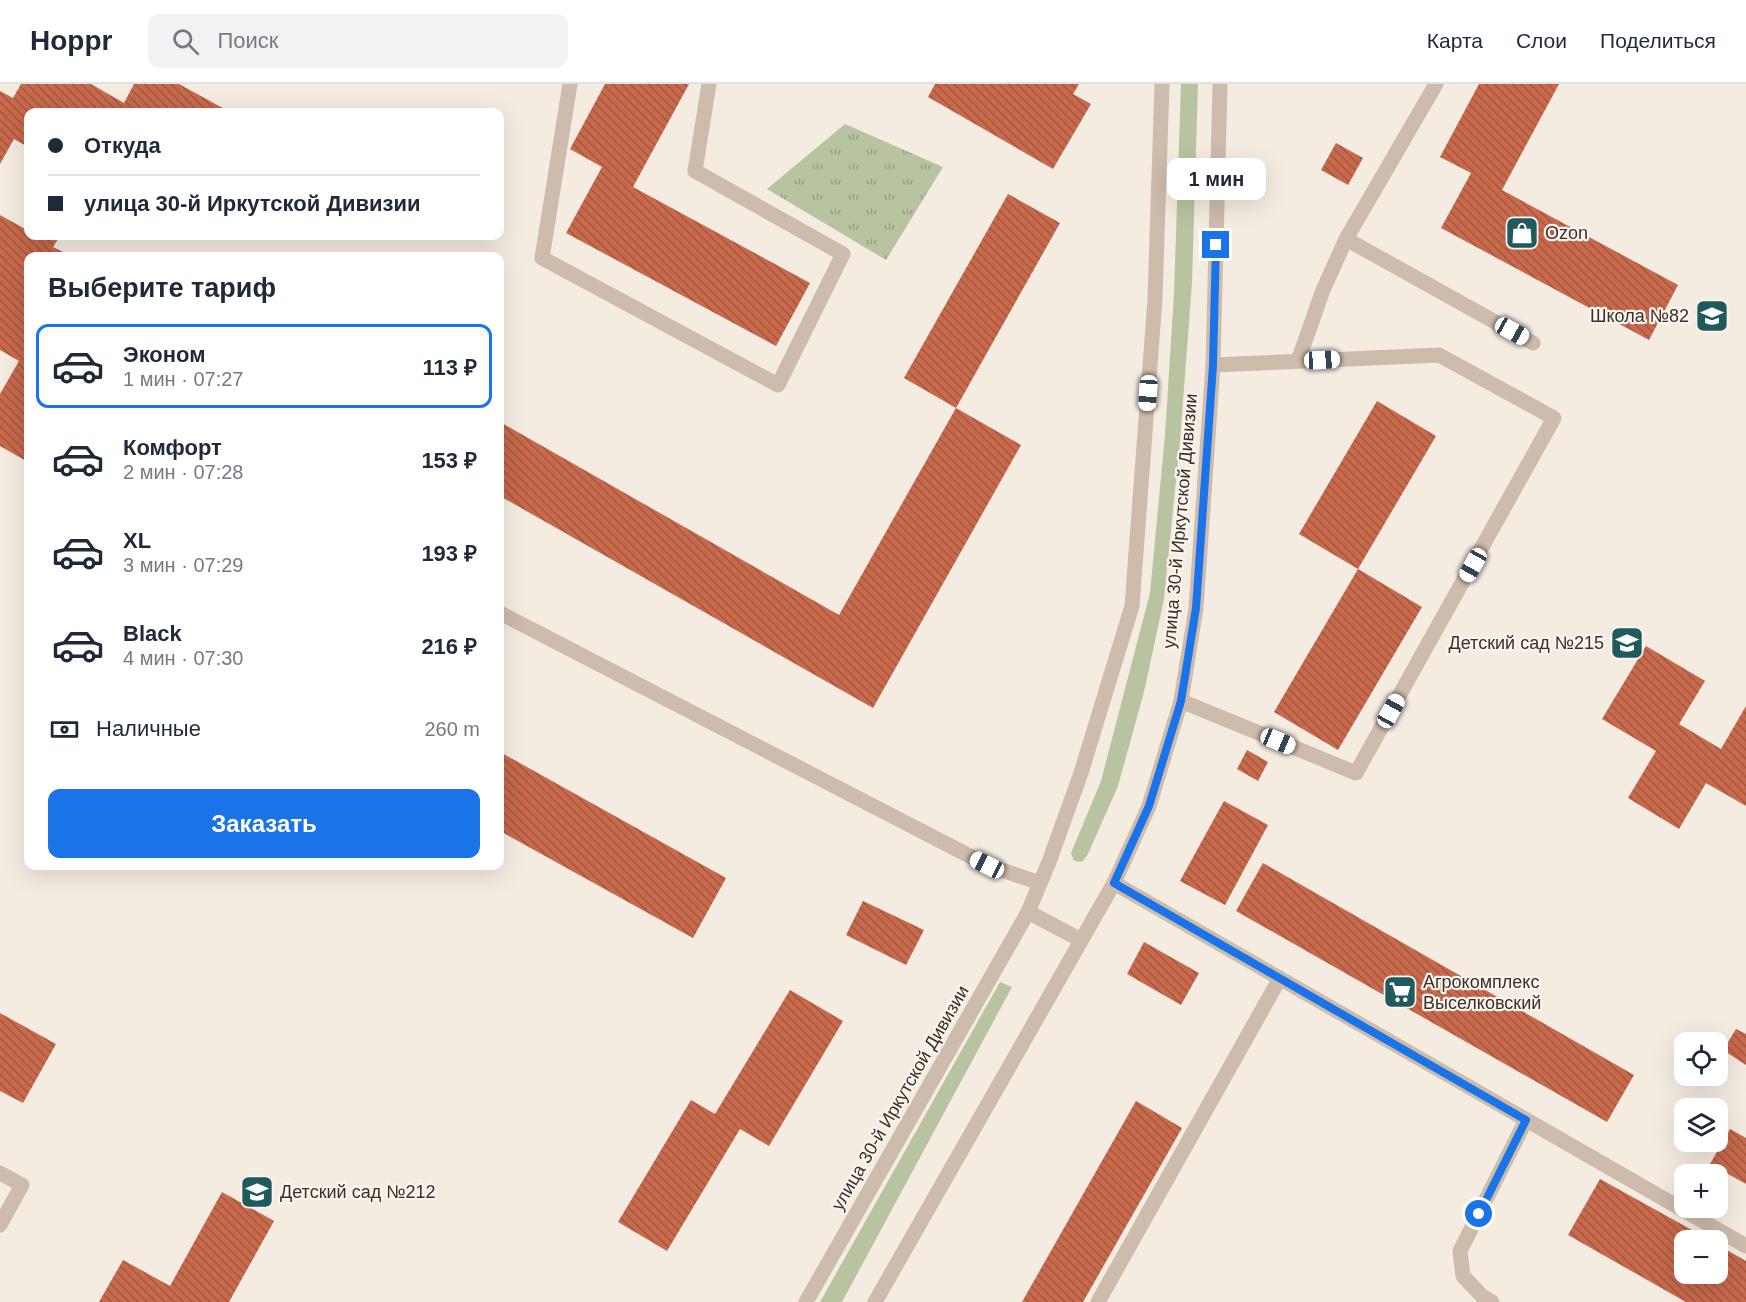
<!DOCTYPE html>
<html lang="ru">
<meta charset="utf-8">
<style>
body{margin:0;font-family:Helvetica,sans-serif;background:#f2f2f3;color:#1f2937;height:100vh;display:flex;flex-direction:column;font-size:22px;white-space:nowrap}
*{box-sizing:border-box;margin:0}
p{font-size:20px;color:#747a83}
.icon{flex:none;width:33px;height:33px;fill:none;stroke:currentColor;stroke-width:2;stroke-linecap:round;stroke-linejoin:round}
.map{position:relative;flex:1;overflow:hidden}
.sheet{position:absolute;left:24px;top:168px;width:480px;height:618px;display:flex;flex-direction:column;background:#fff;border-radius:12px;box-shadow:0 6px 24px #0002}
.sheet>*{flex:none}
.hud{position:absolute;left:24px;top:24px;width:480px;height:132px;border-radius:12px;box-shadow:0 6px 24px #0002;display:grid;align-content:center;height:132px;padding:0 24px;background:#fff}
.fabs{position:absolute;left:1674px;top:948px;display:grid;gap:12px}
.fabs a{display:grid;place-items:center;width:54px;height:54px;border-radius:12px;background:#fff;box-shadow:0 6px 24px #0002;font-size:30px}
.end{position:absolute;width:27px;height:27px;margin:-14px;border:8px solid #1a73e8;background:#fff;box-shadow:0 0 0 3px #fff}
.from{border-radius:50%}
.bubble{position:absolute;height:42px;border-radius:12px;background:#fff;box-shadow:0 6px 24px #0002;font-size:20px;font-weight:700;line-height:42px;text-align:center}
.car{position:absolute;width:18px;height:36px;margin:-18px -9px;border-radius:8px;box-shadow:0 0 4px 2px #0007;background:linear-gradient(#fff 24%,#345 0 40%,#fff 0 76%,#345 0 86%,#fff 0)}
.hud b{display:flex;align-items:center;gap:21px;height:57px;font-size:22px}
.hud b+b{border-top:2px solid #e0e1e3}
.hud i{width:15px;height:15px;background:#1f2937}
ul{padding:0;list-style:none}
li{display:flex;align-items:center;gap:18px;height:84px;margin:0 12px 9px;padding:0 12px;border:3px solid transparent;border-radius:12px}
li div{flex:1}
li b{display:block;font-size:22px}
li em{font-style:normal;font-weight:700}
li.selected{border-color:#1a73e8}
li>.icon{width:54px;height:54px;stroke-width:1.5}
h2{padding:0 24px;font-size:27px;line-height:72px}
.pay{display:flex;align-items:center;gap:15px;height:66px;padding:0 24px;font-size:22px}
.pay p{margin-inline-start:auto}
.button{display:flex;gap:12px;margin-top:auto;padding:12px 24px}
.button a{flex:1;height:69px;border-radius:12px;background:#1a73e8;color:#fff;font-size:24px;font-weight:700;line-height:69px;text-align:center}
header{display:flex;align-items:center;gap:36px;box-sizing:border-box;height:84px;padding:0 30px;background:#fff;border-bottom:2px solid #e0e1e3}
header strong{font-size:28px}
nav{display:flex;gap:33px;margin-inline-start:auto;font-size:21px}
.search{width:420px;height:54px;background:#f2f2f3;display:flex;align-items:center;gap:15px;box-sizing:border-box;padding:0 21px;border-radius:12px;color:#747a83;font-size:22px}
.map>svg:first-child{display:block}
.green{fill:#b8c4a0}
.park{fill:url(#park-tufts)}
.building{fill:url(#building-back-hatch)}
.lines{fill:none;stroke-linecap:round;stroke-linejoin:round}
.minor{stroke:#cdbbac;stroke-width:15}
.route{stroke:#1a73e8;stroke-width:8}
.labels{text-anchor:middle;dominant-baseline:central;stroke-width:4.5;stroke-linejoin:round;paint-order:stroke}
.poi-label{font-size:18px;fill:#3b302b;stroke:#fbf5ee;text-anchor:start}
.street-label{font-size:18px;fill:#3b302b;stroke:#fbf5ee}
</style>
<header>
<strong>Hoppr</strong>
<div class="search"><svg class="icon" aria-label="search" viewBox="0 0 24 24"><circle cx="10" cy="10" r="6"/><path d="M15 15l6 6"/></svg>Поиск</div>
<nav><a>Карта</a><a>Слои</a><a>Поделиться</a></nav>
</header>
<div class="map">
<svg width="1746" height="1218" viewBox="0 0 1746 1218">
<defs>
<pattern id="park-tufts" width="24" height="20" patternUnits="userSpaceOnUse" patternTransform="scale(1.5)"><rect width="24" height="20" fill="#b8c4a0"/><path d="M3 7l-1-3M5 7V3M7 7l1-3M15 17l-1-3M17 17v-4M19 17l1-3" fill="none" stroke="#97a083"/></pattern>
<pattern id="building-back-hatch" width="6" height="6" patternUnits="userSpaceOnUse" patternTransform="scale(1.5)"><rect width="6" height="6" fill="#c8694b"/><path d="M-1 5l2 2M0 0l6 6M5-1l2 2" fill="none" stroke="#a4573f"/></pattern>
</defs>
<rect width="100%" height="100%" fill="#f4ebe1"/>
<!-- green -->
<path class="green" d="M1181 0H1198L1192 199 1180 357 1164 515 1144 608 1118 702 1088 770 1082 778 1074 777 1071 769 1101 697 1150 509 1165 351 1174 210Z
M1000 898 1012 903 842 1218H820Z"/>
<!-- park -->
<path class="park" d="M845 40 943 83 886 176 767 105Z"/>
<!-- building -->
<path class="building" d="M21 0H91L124 19 134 0H179L230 28H28V63L14 55 0 80V7L13 14Z
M605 0H689L633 103 810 199 776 262 566 149 602 83 570 65Z
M935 0H1079L1073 10 1091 20 1053 85 928 13Z
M1479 0H1559L1502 106 1678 201 1649 256 1441 144 1471 89 1440 73Z
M1336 59 1363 74 1348 101 1321 86Z
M1008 110 1060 139 956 324 904 294Z
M0 131 27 146 28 143V152H60L53 163 71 172H28V378L0 362V310L19 277 0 266Z
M1377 317 1436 352 1358 485 1299 450Z
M956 324 1021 361 873 624 500 412V338L839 531Z
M1358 485 1422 523 1338 666 1274 628Z
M1646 562 1705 597 1679 640 1721 665 1746 622V722L1706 699 1679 745 1628 714 1656 667 1602 635Z
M1247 666 1268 678 1258 697 1237 685Z
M500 668 726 794 693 854 500 747Z
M1224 717 1268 741 1225 821 1180 797Z
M1263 779 1634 991 1607 1038 1236 827Z
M863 817 924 846 906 881 846 851Z
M1144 858 1199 889 1181 921 1127 890Z
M790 906 843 937 769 1062 740 1045 667 1167 618 1138 691 1016 715 1030Z
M0 929 56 960 23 1019 0 1007Z
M1736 945 1746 950V981L1723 966Z
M1136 1017 1182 1044 1083 1218H1022Z
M1730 1045 1746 1054V1100L1710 1080Z
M1600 1095 1710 1156H1684V1190H1718V1161L1746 1177V1218H1686L1568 1151Z
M222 1108 274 1137 229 1218H99L123 1176 170 1202Z"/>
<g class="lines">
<!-- minor -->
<path class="minor" d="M570 0 542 174 778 301 843 170 695 87 709 0
M1346 155 1533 259
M1298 277 1323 206 1346 155 1436 0
M500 529 987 781 1040 799
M1181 617 1356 689 1554 334 1439 271 1213 281
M1114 799 1746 1162
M1028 828 1081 856
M0 1089 22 1101 0 1141
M806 1218 1028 828 1049 778 1081 689 1132 522 1155 215 1162 0
M875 1218 1114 799 1149 722 1181 617 1196 524 1213 281 1220 0
M1098 1218 1280 894
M1492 1218 1482 1212 1463 1192 1460 1167 1526 1036"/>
</g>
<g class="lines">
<!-- route -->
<path class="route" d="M1216 161 1213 281 1196 524 1181 617 1149 722 1114 799 1526 1036 1479 1130"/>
</g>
<!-- icons -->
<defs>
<symbol id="shop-square" viewBox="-11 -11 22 22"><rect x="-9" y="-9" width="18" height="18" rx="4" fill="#1f5a5e" stroke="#fbf5ee"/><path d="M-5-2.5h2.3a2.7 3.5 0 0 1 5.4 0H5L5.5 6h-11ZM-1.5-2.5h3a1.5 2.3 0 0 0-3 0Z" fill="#fff"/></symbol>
<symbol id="school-square" viewBox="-11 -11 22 22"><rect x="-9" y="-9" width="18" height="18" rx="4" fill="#1f5a5e" stroke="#fbf5ee"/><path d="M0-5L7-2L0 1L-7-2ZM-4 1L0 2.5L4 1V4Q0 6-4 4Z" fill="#fff"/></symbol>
<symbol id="supermarket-square" viewBox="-11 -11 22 22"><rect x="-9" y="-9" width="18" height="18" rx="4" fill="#1f5a5e" stroke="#fbf5ee"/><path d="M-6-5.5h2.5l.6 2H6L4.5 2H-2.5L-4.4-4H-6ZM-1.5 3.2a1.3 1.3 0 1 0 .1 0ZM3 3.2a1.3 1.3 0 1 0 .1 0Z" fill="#fff"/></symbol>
</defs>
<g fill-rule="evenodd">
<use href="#shop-square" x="1503" y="130" width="38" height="38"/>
<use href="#school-square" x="1693" y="213" width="38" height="38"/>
<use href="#school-square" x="1608" y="540" width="38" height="38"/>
<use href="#supermarket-square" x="1381" y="889" width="38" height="38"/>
<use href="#school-square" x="238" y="1089" width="38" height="38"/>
</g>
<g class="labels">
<!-- poi labels -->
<g class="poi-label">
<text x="1545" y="149">Ozon</text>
<text x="1689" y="232" text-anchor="end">Школа №82</text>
<text x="1604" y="559" text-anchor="end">Детский сад №215</text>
<text x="1423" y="898">Агрокомплекс<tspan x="1423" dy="21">Выселковский</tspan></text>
<text x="280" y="1108">Детский сад №212</text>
</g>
<!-- street labels -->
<g class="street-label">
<text transform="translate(1180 437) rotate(-85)">улица 30-й Иркутской Дивизии</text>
<text transform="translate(900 1014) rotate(-60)">улица 30-й Иркутской Дивизии</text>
</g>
</g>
</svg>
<div class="fabs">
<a><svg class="icon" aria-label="locate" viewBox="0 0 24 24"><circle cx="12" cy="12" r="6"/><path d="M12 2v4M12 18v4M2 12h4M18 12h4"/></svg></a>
<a><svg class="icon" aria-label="layers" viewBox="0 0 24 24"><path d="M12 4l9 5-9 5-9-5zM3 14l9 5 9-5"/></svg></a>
<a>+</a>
<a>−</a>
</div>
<i class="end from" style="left:1479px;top:1130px"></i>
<i class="end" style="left:1216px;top:161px"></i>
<div class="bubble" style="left:1167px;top:74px;width:99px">1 мин</div>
<i class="car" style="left:1512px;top:247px;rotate:119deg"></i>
<i class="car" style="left:1322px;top:276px;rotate:87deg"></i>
<i class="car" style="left:1148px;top:309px;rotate:184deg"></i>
<i class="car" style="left:1473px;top:481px;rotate:209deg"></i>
<i class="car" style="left:1391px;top:627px;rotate:29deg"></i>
<i class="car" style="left:1278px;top:657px;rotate:113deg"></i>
<i class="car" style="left:987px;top:781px;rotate:297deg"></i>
<div class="hud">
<b><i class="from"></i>Откуда</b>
<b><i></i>улица 30-й Иркутской Дивизии</b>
</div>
<section class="sheet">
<h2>Выберите тариф</h2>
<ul>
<li class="selected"><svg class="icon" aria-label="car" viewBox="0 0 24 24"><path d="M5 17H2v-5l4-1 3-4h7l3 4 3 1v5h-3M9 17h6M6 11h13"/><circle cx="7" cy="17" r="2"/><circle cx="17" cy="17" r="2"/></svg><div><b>Эконом</b><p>1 мин · 07:27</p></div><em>113 ₽</em></li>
<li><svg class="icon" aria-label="car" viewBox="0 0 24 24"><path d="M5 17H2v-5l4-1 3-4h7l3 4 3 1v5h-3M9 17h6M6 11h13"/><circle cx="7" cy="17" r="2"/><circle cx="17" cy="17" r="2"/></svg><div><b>Комфорт</b><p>2 мин · 07:28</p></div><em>153 ₽</em></li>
<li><svg class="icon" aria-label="car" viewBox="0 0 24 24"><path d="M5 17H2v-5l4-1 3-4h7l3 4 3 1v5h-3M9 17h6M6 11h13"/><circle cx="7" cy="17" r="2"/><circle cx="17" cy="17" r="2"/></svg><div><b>XL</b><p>3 мин · 07:29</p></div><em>193 ₽</em></li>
<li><svg class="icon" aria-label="car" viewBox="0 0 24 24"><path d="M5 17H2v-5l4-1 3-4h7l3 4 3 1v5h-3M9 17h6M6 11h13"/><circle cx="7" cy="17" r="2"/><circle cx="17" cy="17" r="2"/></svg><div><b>Black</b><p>4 мин · 07:30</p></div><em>216 ₽</em></li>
</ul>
<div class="pay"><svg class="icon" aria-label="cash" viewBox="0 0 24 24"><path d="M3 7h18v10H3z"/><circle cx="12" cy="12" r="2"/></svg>Наличные<p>260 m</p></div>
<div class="button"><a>Заказать</a></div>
</section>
</div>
